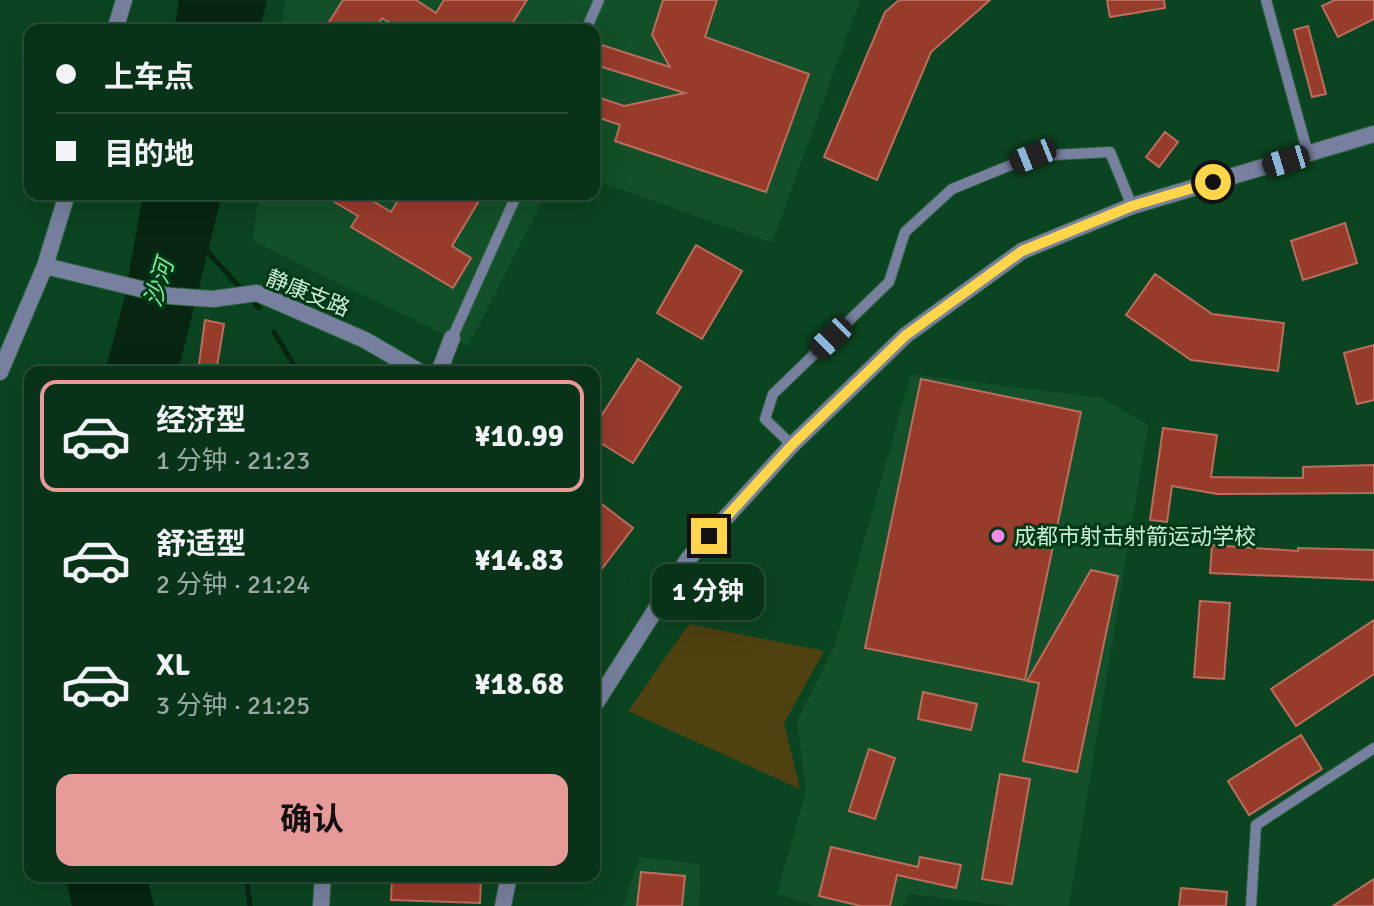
<!DOCTYPE html>
<html lang="zh">
<meta charset="utf-8">
<style>
body{margin:0;font-family:Signika,"Noto Sans SC",sans-serif;background:#113b22;color:#f1f3f6;height:100vh;display:flex;flex-direction:column;font-size:30px;white-space:nowrap}
*{box-sizing:border-box;margin:0}
p{font-size:26px;color:#98aaa2}
.icon{flex:none;width:44px;height:44px;fill:none;stroke:currentColor;stroke-width:2;stroke-linecap:round;stroke-linejoin:round}
.map{position:relative;flex:1;overflow:hidden}
.details{position:absolute;left:24px;top:366px;width:576px;height:516px;display:flex;flex-direction:column;background:#083319;border-radius:16px;box-shadow:0 8px 32px #0002,0 0 0 2px #294e38}
.details>*{flex:none}
.banner{position:absolute;left:24px;top:24px;width:576px;height:176px;border-radius:16px;box-shadow:0 8px 32px #0002,0 0 0 2px #294e38;display:grid;align-content:center;height:176px;padding:0 32px;background:#083319}
.end{position:absolute;width:36px;height:36px;margin:-18px;border:10px solid #ffd54a;background:#111;box-shadow:0 0 0 4px #111}
.from{border-radius:50%}
.bubble{position:absolute;height:56px;border-radius:16px;background:#083319;box-shadow:0 8px 32px #0002,0 0 0 2px #294e38;font-size:26px;font-weight:700;line-height:56px;text-align:center}
.car{position:absolute;width:24px;height:48px;margin:-24px -12px;border-radius:10px;box-shadow:0 0 6px 2px #0007;background:linear-gradient(#222 24%,#8ab4d8 0 40%,#222 0 76%,#8ab4d8 0 86%,#222 0)}
.banner b{display:flex;align-items:center;gap:28px;height:76px;font-size:30px}
.banner b+b{border-top:2px solid #294e38}
.banner i{width:20px;height:20px;background:#f1f3f6}
ul{padding:14px 0 0;list-style:none}
li{display:flex;align-items:center;gap:24px;height:112px;margin:0 16px 12px;padding:0 16px;border:4px solid transparent;border-radius:16px}
li div{flex:1}
li b{display:block;font-size:30px}
li em{font-style:normal;font-weight:700}
li.selected{border-color:#e69b98}
li>.icon{width:72px;height:72px;stroke-width:1.5}
.cta{display:flex;gap:16px;margin-top:auto;padding:16px 32px}
.cta a{flex:1;height:92px;border-radius:16px;background:#e69b98;color:#111;font-size:32px;font-weight:700;line-height:92px;text-align:center}
.map>svg:first-child{display:block}
.built{fill:#125029}
.green{fill:#504110}
.water{fill:#072511}
.lines{fill:none;stroke-linecap:round;stroke-linejoin:round}
.stream{stroke:#072511;stroke-width:5}
.building{fill:#973b2b;stroke:#bb6d5e;stroke-width:2}
.lane-casing{stroke:#2e6341;stroke-width:12}
.street-casing{stroke:#2e6341;stroke-width:18}
.lane{stroke:#77809e;stroke-width:10}
.street{stroke:#77809e;stroke-width:16}
.route{stroke:#ffd54a;stroke-width:10}
.poi-dot{fill:#f888eb;stroke:#003917;stroke-width:3}
.labels{text-anchor:middle;dominant-baseline:central;stroke-width:6;stroke-linejoin:round;paint-order:stroke}
.street-label{font-size:22px;fill:#cbeed2;stroke:#003917}
.poi-label{font-size:22px;fill:#cbeed2;stroke:#003917;text-anchor:start}
.water-label{font-size:24px;font-style:italic;fill:#78ed9b;stroke:#003917}
</style>
<div class="map">
<svg width="1374" height="906" viewBox="0 0 1374 906">
<rect width="100%" height="100%" fill="#0b4421"/>
<!-- built -->
<path class="built" d="M285 0H860L772 243 594 180V30H281Z
M259 194H546L468 346 253 241Z
M911 374 1102 398 1148 425 1069 906H1010L909 894 903 906H816L777 894 806 790 797 720 834 647Z
M640 857 700 864 699 906H623Z"/>
<!-- green -->
<path class="green" d="M689 624 824 651 784 723 800 789 628 711Z"/>
<!-- water -->
<path class="water" d="M179 0H267L260 30H174Z
M143 194H222L178 372H105L125 296Z
M65 876H147L154 906H72Z"/>
<g class="lines">
<!-- stream -->
<path class="stream" d="M205 249 244 292
M251 299 259 308
M274 332 298 372
M246 876 250 906"/>
</g>
<!-- building -->
<path class="building" d="M343 0H416L436 13 444 0H527L508 30H402L382 18 374 30H324Z
M663 0H717L705 37 809 74 766 192 615 141 620 125 594 116V96L624 106 685 93 596 65 602 45 670 67 652 35Z
M899 0H990L931 52 877 180 824 157 885 12Z
M1107 0H1164L1165 8 1110 17Z
M1335 0H1374V19L1338 37 1322 6Z
M1308 26 1326 94 1312 97 1294 30Z
M1165 132 1178 142 1159 167 1146 157Z
M321 194H361L391 212 402 194H483L452 246 471 258 453 288 351 227 358 216Z
M1345 223 1357 263 1303 280 1291 241Z
M696 245 742 271 702 339 657 313Z
M1155 274 1212 314 1284 323 1278 371 1191 360 1126 315Z
M205 320 224 324 216 372H198Z
M1374 345V400L1357 404 1344 353Z
M638 359 681 387 633 463 594 439V427Z
M921 379 1081 412 1025 680 865 648Z
M1163 428 1217 435 1211 477 1303 478V467L1374 465V493L1217 494 1172 486 1167 522 1150 520Z
M594 498 633 528 594 579Z
M1212 545 1298 551V548L1374 550V580L1210 573Z
M1091 570 1118 576 1077 772 1023 761 1039 683 1027 681Z
M1200 601 1230 603 1224 679 1194 677Z
M1374 620V674L1296 726 1271 689Z
M923 692 977 704 971 730 918 719Z
M1301 735 1322 769 1249 815 1228 781Z
M869 749 895 758 875 819 849 811Z
M1000 774 1030 779 1012 884 982 879Z
M831 847 918 867 920 857 961 865 956 888 897 875 890 906H861L819 896Z
M641 872 685 876 682 906H637Z
M392 876H481L480 903 391 900Z
M1374 879V906H1333Z
M1181 888 1227 892 1226 906H1179Z"/>
<g class="lines">
<defs>
<path id="lane" d="M1266 0 1308 154
M586 30 599 0
M452 338 517 194
M792 445 765 419 773 394 889 282 905 232 952 189 1033 156 1110 152 1132 206
M1251 906 1256 825 1374 748"/>
<path id="street" d="M115 30 124 0
M45 266 170 296 213 299 257 293 365 340 420 372
M0 372 45 266 67 194
M439 372 452 338
M594 706 688 559 792 445 906 335 1022 251 1132 206 1374 134
M321 906 323 876
M503 906 509 876"/>
</defs>
<!-- lane casing -->
<use href="#lane" class="lane-casing"/>
<!-- street casing -->
<use href="#street" class="street-casing"/>
<!-- lane -->
<use href="#lane" class="lane"/>
<!-- street -->
<use href="#street" class="street"/>
</g>
<g class="lines">
<!-- route -->
<path class="route" d="M709 536 792 445 906 335 1022 251 1132 206 1213 182"/>
</g>
<!-- markers -->
<circle class="poi-dot" cx="998" cy="536" r="8"/>
<g class="labels">
<!-- street labels -->
<g class="street-label">
<text transform="translate(308 293) rotate(22)">静康支路</text>
</g>
<!-- poi labels -->
<g class="poi-label">
<text x="1014" y="536">成都市射击射箭运动学校</text>
</g>
<!-- water labels -->
<g class="water-label">
<text transform="translate(159 283) rotate(-73)">沙河</text>
</g>
</g>
</svg>
<i class="end from" style="left:1213px;top:182px"></i>
<i class="end" style="left:709px;top:536px"></i>
<div class="bubble" style="left:652px;top:564px;width:112px">1 分钟</div>
<i class="car" style="left:1033px;top:156px;rotate:248deg"></i>
<i class="car" style="left:1286px;top:161px;rotate:253deg"></i>
<i class="car" style="left:831px;top:338px;rotate:226deg"></i>
<div class="banner">
<b><i class="from"></i>上车点</b>
<b><i></i>目的地</b>
</div>
<section class="details">
<ul>
<li class="selected"><svg class="icon" aria-label="car" viewBox="0 0 24 24"><path d="M5 17H2v-5l4-1 3-4h7l3 4 3 1v5h-3M9 17h6M6 11h13"/><circle cx="7" cy="17" r="2"/><circle cx="17" cy="17" r="2"/></svg><div><b>经济型</b><p>1 分钟 · 21:23</p></div><em>¥10.99</em></li>
<li><svg class="icon" aria-label="car" viewBox="0 0 24 24"><path d="M5 17H2v-5l4-1 3-4h7l3 4 3 1v5h-3M9 17h6M6 11h13"/><circle cx="7" cy="17" r="2"/><circle cx="17" cy="17" r="2"/></svg><div><b>舒适型</b><p>2 分钟 · 21:24</p></div><em>¥14.83</em></li>
<li><svg class="icon" aria-label="car" viewBox="0 0 24 24"><path d="M5 17H2v-5l4-1 3-4h7l3 4 3 1v5h-3M9 17h6M6 11h13"/><circle cx="7" cy="17" r="2"/><circle cx="17" cy="17" r="2"/></svg><div><b>XL</b><p>3 分钟 · 21:25</p></div><em>¥18.68</em></li>
</ul>
<div class="cta"><a>确认</a></div>
</section>
</div>
